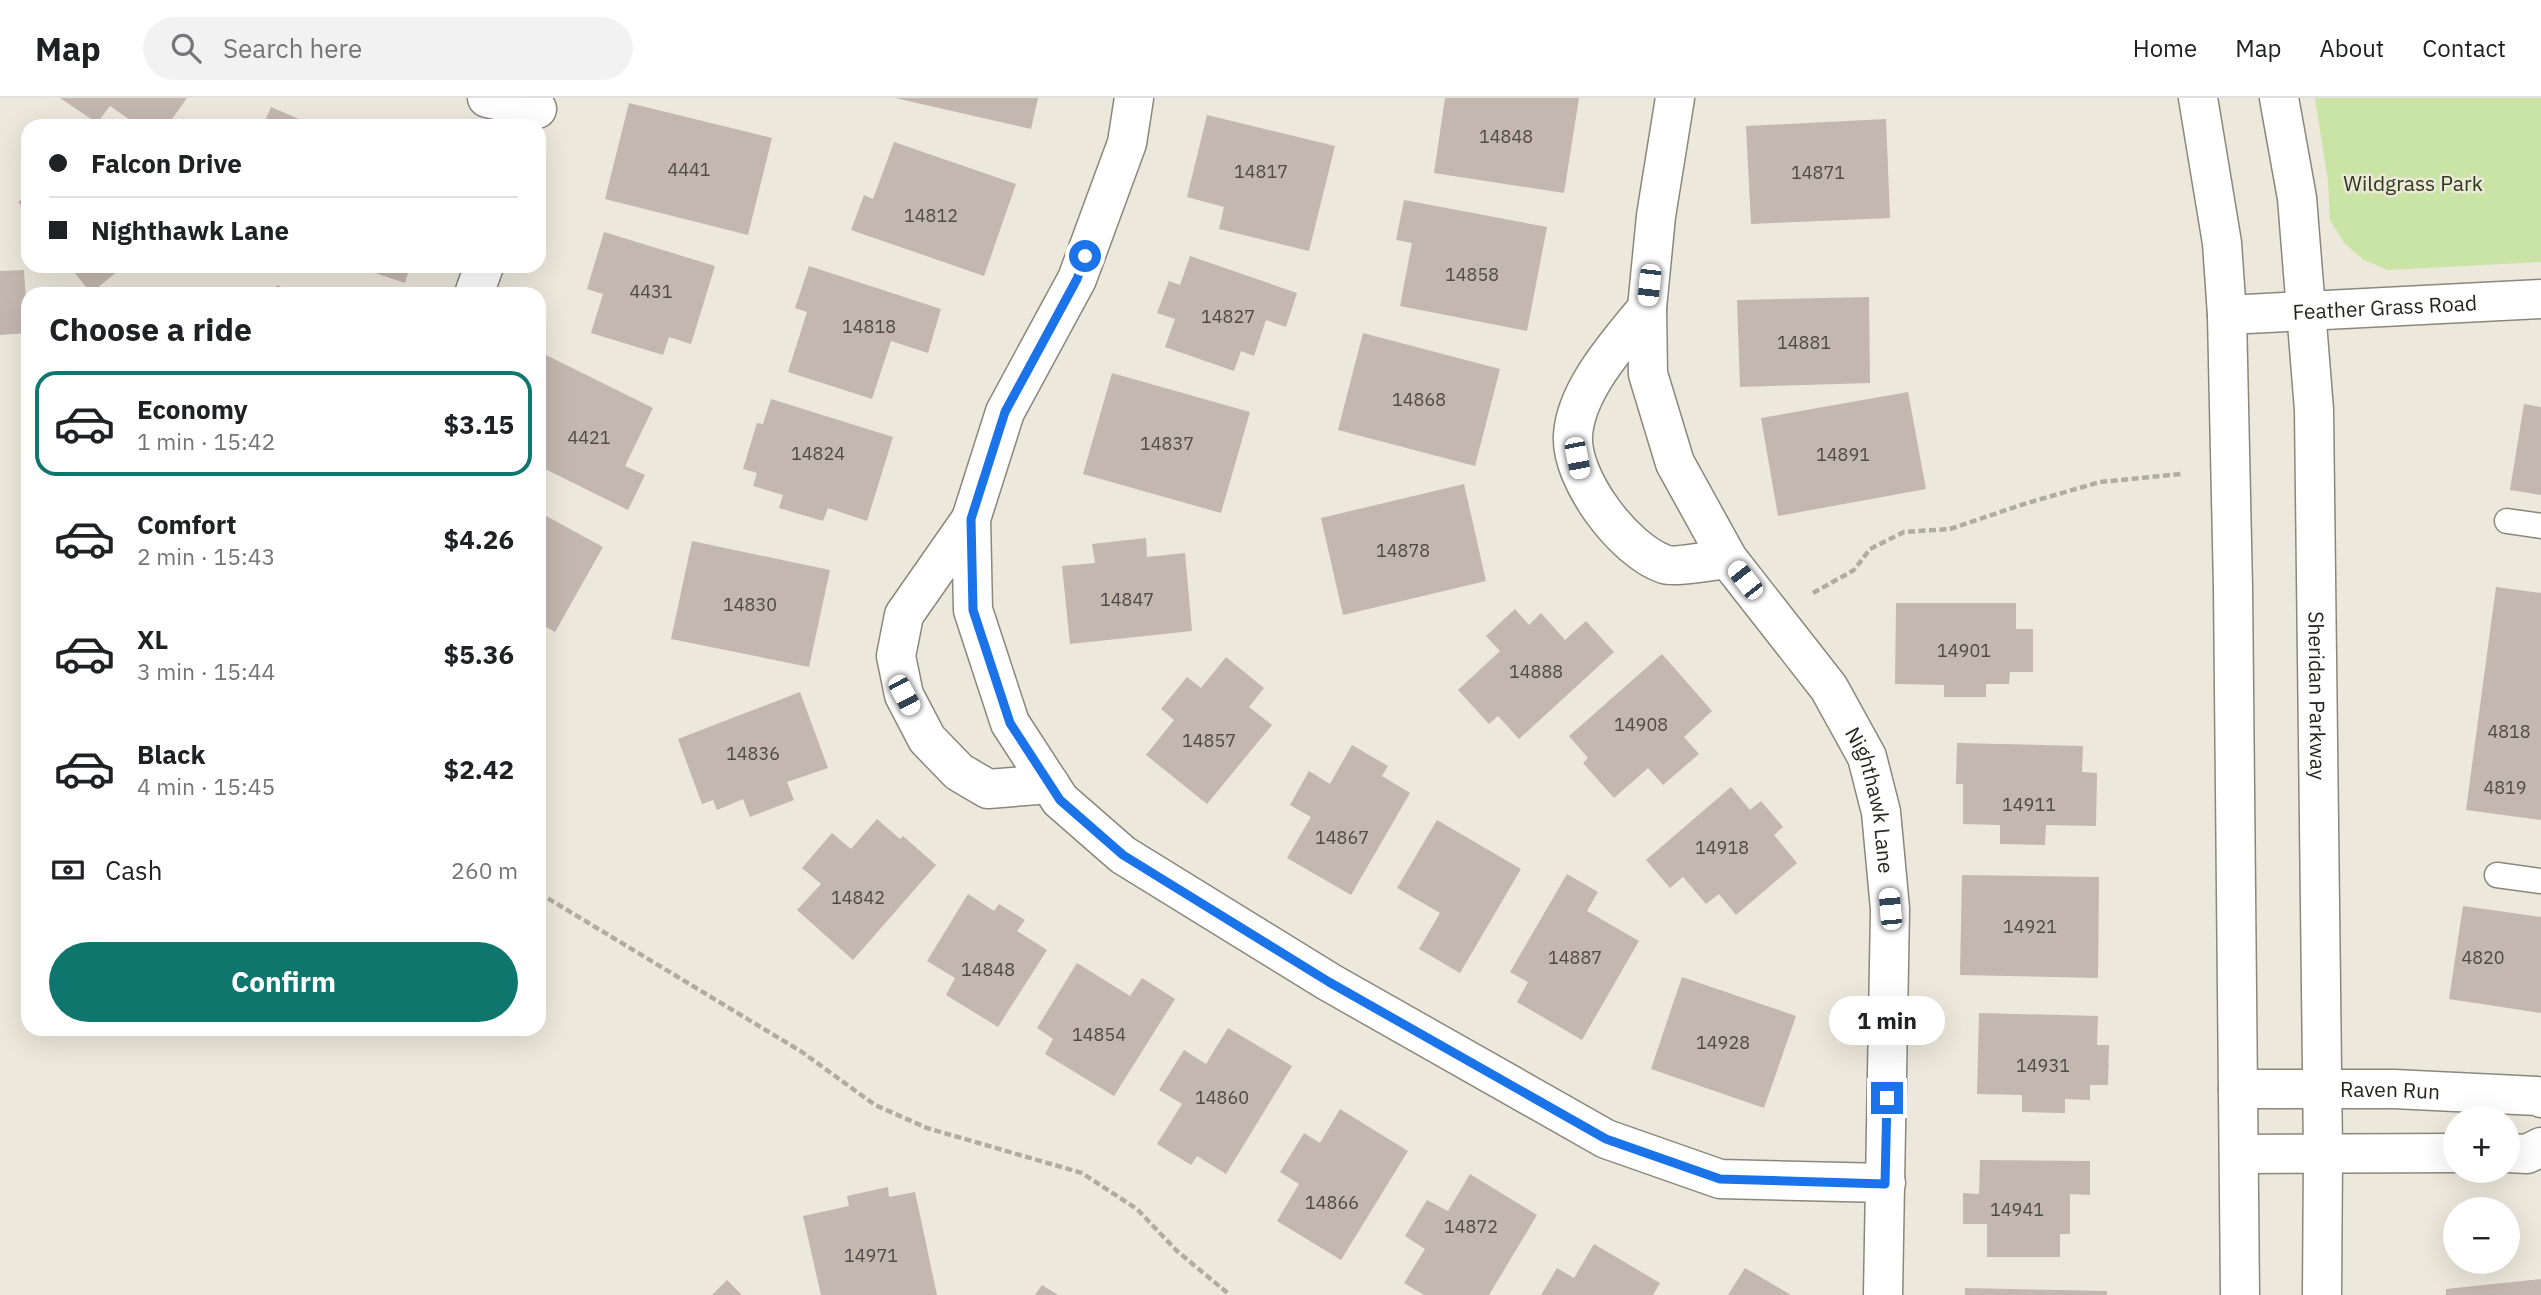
<!DOCTYPE html>
<meta charset="utf-8">
<style>
body{margin:0;font-family:"IBM Plex Sans",sans-serif;background:#f2f2f2;color:#202124;height:100vh;display:flex;flex-direction:column;font-size:26px;white-space:nowrap}
*{box-sizing:border-box;margin:0}
p{font-size:23px;color:#757577}
.icon{flex:none;width:38px;height:38px;fill:none;stroke:currentColor;stroke-width:2;stroke-linecap:round;stroke-linejoin:round}
.map{position:relative;flex:1;overflow:hidden}
.sheet{position:absolute;left:21px;top:189px;width:525px;height:749px;display:flex;flex-direction:column;background:#fff;border-radius:21px;box-shadow:0 7px 28px #0002}
.sheet>*{flex:none}
.top-card{position:absolute;left:21px;top:21px;width:525px;height:154px;border-radius:21px;box-shadow:0 7px 28px #0002;display:grid;align-content:center;height:154px;padding:0 28px;background:#fff}
.controls{position:absolute;left:2443px;top:1008px;display:grid;gap:14px}
.controls a{display:grid;place-items:center;width:77px;height:77px;border-radius:50%;background:#fff;box-shadow:0 7px 28px #0002;font-size:35px}
.end{position:absolute;width:32px;height:32px;margin:-16px;border:9px solid #1a73e8;background:#fff;box-shadow:0 0 0 4px #fff}
.from{border-radius:50%}
.bubble{position:absolute;height:49px;border-radius:24px;background:#fff;box-shadow:0 7px 28px #0002;font-size:23px;font-weight:700;line-height:49px;text-align:center}
.car{position:absolute;width:21px;height:42px;margin:-21px -10px;border-radius:9px;box-shadow:0 0 5px 2px #0007;background:linear-gradient(#fff 24%,#345 0 40%,#fff 0 76%,#345 0 86%,#fff 0)}
.top-card b{display:flex;align-items:center;gap:24px;height:66px;font-size:26px}
.top-card b+b{border-top:2px solid #e0e0e0}
.top-card i{width:18px;height:18px;background:#202124}
ul{padding:0;list-style:none}
li{display:flex;align-items:center;gap:21px;height:105px;margin:0 14px 10px;padding:0 14px;border:4px solid transparent;border-radius:21px}
li div{flex:1}
li b{display:block;font-size:26px}
li em{font-style:normal;font-weight:700}
li.active{border-color:#0f766e}
li>.icon{width:63px;height:63px;stroke-width:1.5}
h2{padding:0 28px;font-size:32px;line-height:84px}
.pay{display:flex;align-items:center;gap:18px;height:77px;padding:0 28px;font-size:26px}
.pay p{margin-inline-start:auto}
.action{display:flex;gap:14px;margin-top:auto;padding:14px 28px}
.action a{flex:1;height:80px;border-radius:42px;background:#0f766e;color:#fff;font-size:28px;font-weight:700;line-height:80px;text-align:center}
header{display:flex;align-items:center;gap:42px;box-sizing:border-box;height:98px;padding:0 35px;background:#fff;border-bottom:2px solid #e0e0e0}
header strong{font-size:33px}
nav{display:flex;gap:38px;margin-inline-start:auto;font-size:24px}
.search{width:490px;height:63px;background:#f2f2f2;display:flex;align-items:center;gap:18px;box-sizing:border-box;padding:0 24px;border-radius:38px;color:#757577;font-size:26px}
.map>svg:first-child{display:block}
.green{fill:#c9e4a5}
.building{fill:#c4b7af}
.lines{fill:none;stroke-linecap:round;stroke-linejoin:round}
.service-casing{stroke:#8a887b;stroke-width:27}
.minor-casing{stroke:#8a887b;stroke-width:41}
.secondary-casing{stroke:#8a887b;stroke-width:41}
.path{stroke:#afaca1;stroke-width:4.5;stroke-dasharray:7 3.5;stroke-linecap:butt}
.service{stroke:#fff;stroke-width:24}
.minor{stroke:#fff;stroke-width:38}
.secondary{stroke:#fff;stroke-width:38}
.route{stroke:#1a73e8;stroke-width:9}
.labels{text-anchor:middle;dominant-baseline:central;stroke-width:5;stroke-linejoin:round;paint-order:stroke}
.number-label{font-size:18px;fill:#4e4a44}
.park-label{font-size:21px;fill:#2c3a16;stroke:#ece8db}
.street-label{font-size:21px;fill:#272520;stroke:#ece8db}
</style>
<header>
<strong>Map</strong>
<div class="search"><svg class="icon" aria-label="search" viewBox="0 0 24 24"><circle cx="10" cy="10" r="6"/><path d="M15 15l6 6"/></svg>Search here</div>
<nav><a>Home</a><a>Map</a><a>About</a><a>Contact</a></nav>
</header>
<div class="map">
<svg width="2541" height="1197" viewBox="0 0 2541 1197">
<rect width="100%" height="100%" fill="#ece8db"/>
<!-- green -->
<path class="green" d="M2315 0H2541V164L2388 172 2364 162 2344 145 2330 122 2328 83Z"/>
<!-- building -->
<path class="building" d="M60 0H187L167 28H139L110 8 97 25Z
M895 0H1038L1031 31Z
M1445 0H1579L1564 95 1434 75Z
M629 5 772 40 748 137 605 101Z
M271 9 308 25 307 28H263Z
M1207 17 1335 48 1309 153 1219 131 1224 109 1187 99Z
M1886 21 1890 120 1751 126 1746 28Z
M894 44 1016 86 984 178 851 132 864 97 873 101Z
M28 96V116L18 104Z
M1404 102 1547 129 1527 233 1400 208 1412 145 1396 142Z
M604 134 715 168 691 246 669 239 663 257 591 235 603 196 587 191Z
M1190 158 1297 195 1286 229 1266 222 1254 258 1241 253 1234 273 1165 249 1175 221 1157 215 1169 183 1180 187Z
M69 168H124L91 195Z
M354 168H410L405 185Z
M809 168 941 211 928 255 891 243 872 301 788 274 807 214 795 210Z
M24 172 28 235 0 237V173Z
M277 187 296 196H272Z
M1869 199 1870 285 1740 289 1737 202Z
M1363 235 1500 271 1475 368 1338 332Z
M546 257 653 310 625 368 645 377 628 412 539 368V270Z
M1112 275 1250 314 1221 415 1083 376Z
M1908 294 1926 391 1778 418 1761 320Z
M771 301 893 339 867 423 828 410 823 423 779 410 783 397 753 388 757 375 743 371 757 325 763 326Z
M2524 306 2541 309V397L2510 392Z
M1464 386 1486 483 1343 517 1321 420Z
M539 414 603 449 555 534 539 525Z
M1146 440 1147 459 1185 455 1192 533 1070 546 1062 468 1095 465 1092 446Z
M692 443 830 472 809 569 671 541Z
M2496 489 2541 495V722L2466 712Z
M1896 505H2016V531H2033V574H2010L2009 586H1986V599H1944V587L1895 586Z
M1515 511 1529 527 1541 515 1565 542 1586 523 1614 554 1519 641 1498 618 1489 626 1458 592 1500 553 1486 538Z
M1662 556 1712 613 1684 639 1699 656 1663 687 1648 670 1614 700 1583 665 1588 660 1569 638Z
M1226 559 1264 590 1249 609 1272 627 1207 706 1146 657 1174 622 1161 611 1187 579 1201 590Z
M800 594 828 670 787 684 794 702 750 719 743 701 717 712 713 702 702 706 678 641Z
M1957 645 2083 648 2082 674 2097 675 2096 728 2046 727 2045 747 2000 746V727L1963 726V686H1956Z
M1352 647 1388 668 1382 678 1410 695 1351 797 1287 760 1311 719 1290 707 1309 673 1330 686Z
M1731 689 1750 712 1761 703 1783 729 1774 737 1797 765 1736 817 1719 796 1706 806 1683 779 1670 790 1646 762Z
M877 721 900 741 903 738 936 767 853 862 797 812 821 786 802 770 832 735 851 751Z
M1437 722 1521 771 1460 875 1419 851 1440 815 1397 790Z
M1567 776 1598 794 1587 813 1639 843 1582 942 1517 904 1528 884 1510 874Z
M1962 777 2099 779 2098 880 1960 877Z
M968 796 994 813 999 806 1025 822 1017 833 1047 852 998 929 946 897 955 880 927 863Z
M2463 808 2541 819V915L2449 901Z
M1077 865 1130 898 1142 880 1175 901 1114 998 1045 956 1053 941 1037 930Z
M1682 879 1796 918 1764 1010 1651 971Z
M1979 915 2098 918 2097 947H2109L2108 987H2090V1002L2065 1001V1015L2022 1014V997L1977 996Z
M1228 930 1292 968 1226 1076 1197 1058 1191 1067 1157 1046 1182 1006 1159 992 1184 952 1206 966Z
M1340 1011 1408 1053 1341 1162 1277 1123 1299 1086 1280 1074 1304 1035 1320 1045Z
M1980 1062 2090 1063V1097L2070 1096V1136H2060V1159H1987V1126H1963V1095L1979 1096Z
M1470 1076 1537 1117 1489 1197H1424L1404 1185 1425 1151 1405 1138 1427 1102 1448 1113Z
M888 1089 889 1099 915 1094 937 1197H821L803 1118 849 1108 847 1098Z
M1594 1146 1660 1185 1653 1197H1541L1557 1170 1574 1180Z
M1745 1170 1791 1197H1728Z
M2541 1181V1197H2446V1191Z
M727 1182 742 1197H712Z
M1042 1187 1058 1197H1035Z
M1965 1190 2107 1193V1197H1965Z"/>
<g class="lines">
<defs>
<path id="service" d="M2507 423 2541 428
M2497 777 2541 783"/>
<g id="minor">
<path d="M487 0 537 11"/>
<path d="M1134 0 1127 45 1077 181 1005 314 971 421 973 512 1010 625 1060 702 1123 757 1329 884 1606 1041 1720 1081 1886 1085"/>
<path id="s1" d="M1675 0 1656 118 1647 210 1648 276 1675 365 1728 461 1829 590 1867 659 1881 714 1890 811 1883 1197"/>
<path d="M474 196 484 168"/>
<path d="M1647 210C1619 245 1576 291 1573 337 1570 381 1624 452 1664 466 1674 470 1715 462 1728 461"/>
<path id="s2" d="M2227 217 2541 201"/>
<path d="M971 421 904 517 896 558 904 597 927 641 959 674 988 691 1050 686"/>
<path id="s3" d="M2238 991H2394L2537 998 2541 1000"/>
<path d="M2508 1055 2527 1056 2541 1049"/>
<path d="M2239 1056 2455 1055"/>
</g>
<g id="secondary">
<path d="M2198 0 2222 145 2227 217 2233 490 2240 1197"/>
<path id="s4" d="M2279 0 2297 100 2314 312 2323 1055 2322 1197"/>
</g>
</defs>
<!-- service casing -->
<use href="#service" class="service-casing"/>
<!-- minor casing -->
<use href="#minor" class="minor-casing"/>
<!-- secondary casing -->
<use href="#secondary" class="secondary-casing"/>
<!-- path -->
<path class="path" d="M1813 495 1854 472 1870 451 1904 434 1950 431 2024 406 2100 384 2181 376
M539 795 802 954 875 1007 927 1030 1082 1075 1137 1111 1177 1153 1230 1197"/>
<!-- service -->
<use href="#service" class="service"/>
<!-- minor -->
<use href="#minor" class="minor"/>
<!-- secondary -->
<use href="#secondary" class="secondary"/>
</g>
<g class="lines">
<!-- route -->
<path class="route" d="M1085 158 1077 181 1005 314 971 421 973 512 1010 625 1060 702 1123 757 1329 884 1606 1041 1720 1081 1885 1086 1887 1000"/>
</g>
<g class="labels">
<!-- number labels -->
<g class="number-label">
<text x="1506" y="38">14848</text>
<text x="689" y="71">4441</text>
<text x="1261" y="73">14817</text>
<text x="1818" y="74">14871</text>
<text x="931" y="117">14812</text>
<text x="1472" y="176">14858</text>
<text x="651" y="193">4431</text>
<text x="1228" y="218">14827</text>
<text x="869" y="228">14818</text>
<text x="1804" y="244">14881</text>
<text x="1419" y="301">14868</text>
<text x="589" y="339">4421</text>
<text x="1167" y="345">14837</text>
<text x="818" y="355">14824</text>
<text x="1843" y="356">14891</text>
<text x="1403" y="452">14878</text>
<text x="1127" y="501">14847</text>
<text x="750" y="506">14830</text>
<text x="1964" y="552">14901</text>
<text x="1536" y="573">14888</text>
<text x="1641" y="626">14908</text>
<text x="2509" y="633">4818</text>
<text x="1209" y="642">14857</text>
<text x="753" y="655">14836</text>
<text x="2505" y="689">4819</text>
<text x="2029" y="706">14911</text>
<text x="1342" y="739">14867</text>
<text x="1722" y="749">14918</text>
<text x="858" y="799">14842</text>
<text x="2030" y="828">14921</text>
<text x="1575" y="859">14887</text>
<text x="2483" y="859">4820</text>
<text x="988" y="871">14848</text>
<text x="1099" y="936">14854</text>
<text x="1723" y="944">14928</text>
<text x="2043" y="967">14931</text>
<text x="1222" y="999">14860</text>
<text x="1332" y="1104">14866</text>
<text x="2017" y="1111">14941</text>
<text x="1471" y="1128">14872</text>
<text x="871" y="1157">14971</text>
</g>
<!-- park labels -->
<g class="park-label">
<text x="2413" y="85">Wildgrass Park</text>
</g>
<!-- street labels -->
<g class="street-label">
<text stroke="none"><textPath href="#s2" startOffset="158">Feather Grass Road</textPath></text>
<text stroke="none"><textPath href="#s4" startOffset="600">Sheridan Parkway</textPath></text>
<text stroke="none"><textPath href="#s1" startOffset="766">Nighthawk Lane</textPath></text>
<text stroke="none"><textPath href="#s3" startOffset="152">Raven Run</textPath></text>
</g>
</g>
</svg>
<div class="controls">
<a>+</a>
<a>−</a>
</div>
<i class="end from" style="left:1085px;top:158px"></i>
<i class="end" style="left:1887px;top:1000px"></i>
<div class="bubble" style="left:1829px;top:898px;width:116px">1 min</div>
<i class="car" style="left:1649px;top:187px;rotate:186deg"></i>
<i class="car" style="left:1577px;top:360px;rotate:169deg"></i>
<i class="car" style="left:1745px;top:482px;rotate:322deg"></i>
<i class="car" style="left:904px;top:597px;rotate:152deg"></i>
<i class="car" style="left:1890px;top:811px;rotate:355deg"></i>
<div class="top-card">
<b><i class="from"></i>Falcon Drive</b>
<b><i></i>Nighthawk Lane</b>
</div>
<section class="sheet">
<h2>Choose a ride</h2>
<ul>
<li class="active"><svg class="icon" aria-label="car" viewBox="0 0 24 24"><path d="M5 17H2v-5l4-1 3-4h7l3 4 3 1v5h-3M9 17h6M6 11h13"/><circle cx="7" cy="17" r="2"/><circle cx="17" cy="17" r="2"/></svg><div><b>Economy</b><p>1 min · 15:42</p></div><em>$3.15</em></li>
<li><svg class="icon" aria-label="car" viewBox="0 0 24 24"><path d="M5 17H2v-5l4-1 3-4h7l3 4 3 1v5h-3M9 17h6M6 11h13"/><circle cx="7" cy="17" r="2"/><circle cx="17" cy="17" r="2"/></svg><div><b>Comfort</b><p>2 min · 15:43</p></div><em>$4.26</em></li>
<li><svg class="icon" aria-label="car" viewBox="0 0 24 24"><path d="M5 17H2v-5l4-1 3-4h7l3 4 3 1v5h-3M9 17h6M6 11h13"/><circle cx="7" cy="17" r="2"/><circle cx="17" cy="17" r="2"/></svg><div><b>XL</b><p>3 min · 15:44</p></div><em>$5.36</em></li>
<li><svg class="icon" aria-label="car" viewBox="0 0 24 24"><path d="M5 17H2v-5l4-1 3-4h7l3 4 3 1v5h-3M9 17h6M6 11h13"/><circle cx="7" cy="17" r="2"/><circle cx="17" cy="17" r="2"/></svg><div><b>Black</b><p>4 min · 15:45</p></div><em>$2.42</em></li>
</ul>
<div class="pay"><svg class="icon" aria-label="cash" viewBox="0 0 24 24"><path d="M3 7h18v10H3z"/><circle cx="12" cy="12" r="2"/></svg>Cash<p>260 m</p></div>
<div class="action"><a>Confirm</a></div>
</section>
</div>
